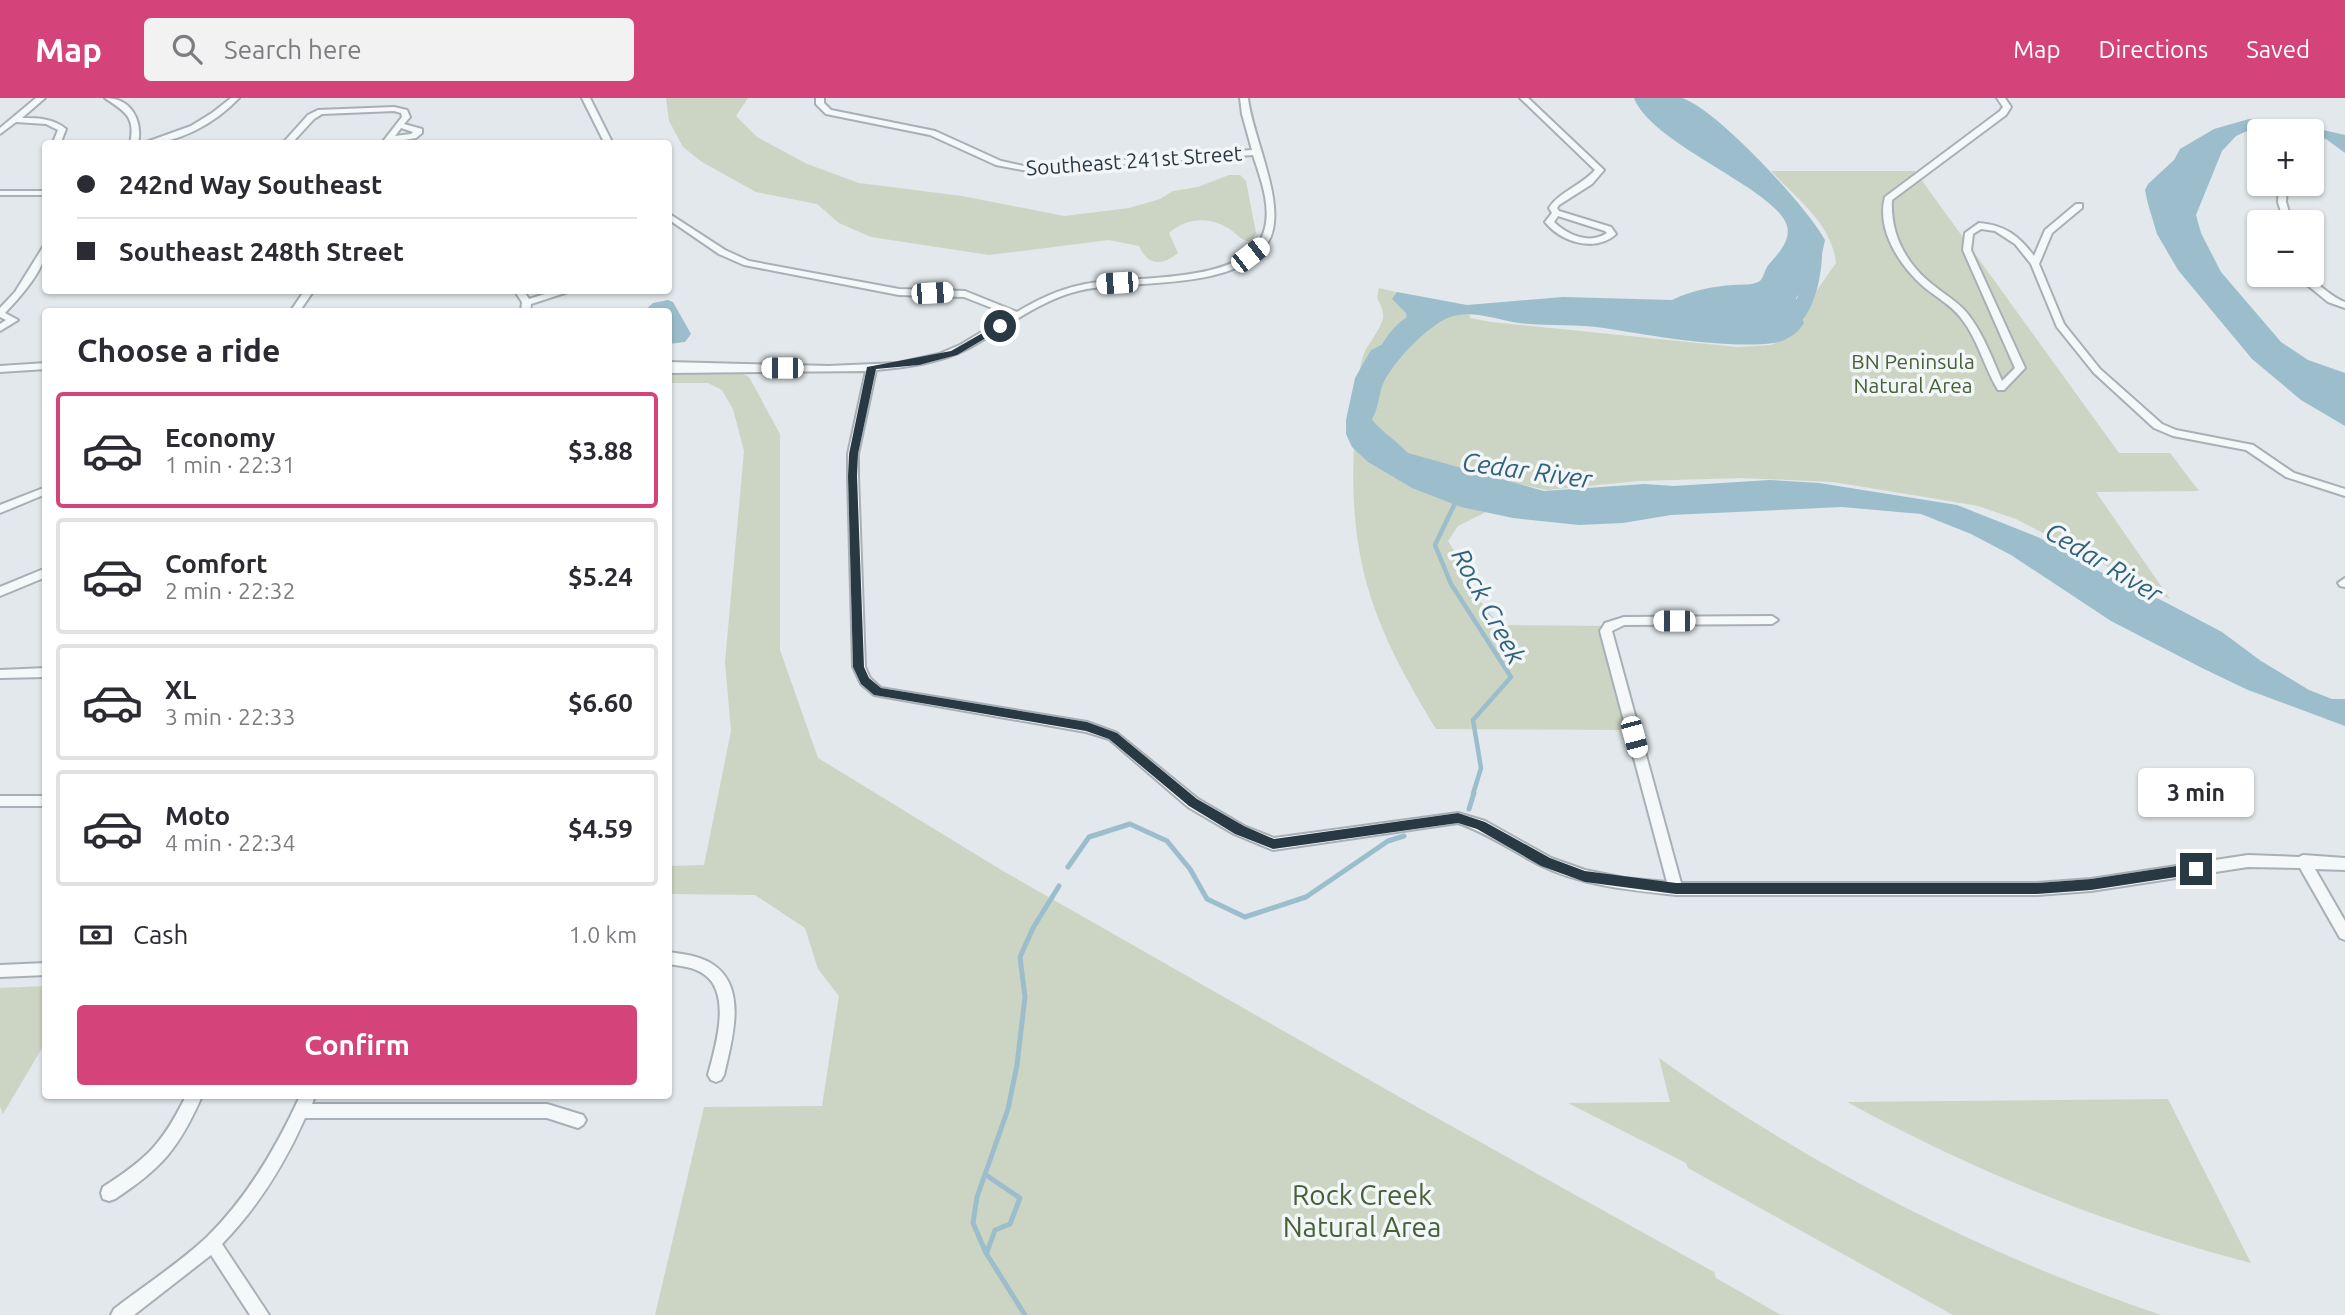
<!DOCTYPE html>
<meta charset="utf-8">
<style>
body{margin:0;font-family:Ubuntu,sans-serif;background:#f2f2f3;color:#2b2b33;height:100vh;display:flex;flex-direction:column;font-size:26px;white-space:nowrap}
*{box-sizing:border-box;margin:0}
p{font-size:23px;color:#7c7c81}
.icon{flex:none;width:38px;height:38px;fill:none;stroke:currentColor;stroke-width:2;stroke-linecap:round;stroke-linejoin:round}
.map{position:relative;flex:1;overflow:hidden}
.side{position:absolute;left:42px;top:210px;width:630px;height:791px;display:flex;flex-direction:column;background:#fff;border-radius:7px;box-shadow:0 2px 5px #0004}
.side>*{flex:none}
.top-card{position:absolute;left:42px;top:42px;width:630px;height:154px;border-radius:7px;box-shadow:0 2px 5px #0004;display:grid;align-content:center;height:154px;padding:0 35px;background:#fff}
.controls{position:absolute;left:2247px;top:21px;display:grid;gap:14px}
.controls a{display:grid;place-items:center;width:77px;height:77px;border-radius:7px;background:#fff;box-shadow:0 2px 5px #0004;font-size:35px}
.end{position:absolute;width:32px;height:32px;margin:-16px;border:9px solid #293944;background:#fff;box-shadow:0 0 0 4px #fff}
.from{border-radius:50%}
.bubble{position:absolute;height:49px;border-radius:7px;background:#fff;box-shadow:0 2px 5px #0004;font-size:23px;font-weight:700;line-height:49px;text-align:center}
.car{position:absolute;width:21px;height:42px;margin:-21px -10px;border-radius:9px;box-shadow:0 0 5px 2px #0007;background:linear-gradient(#fff 24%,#345 0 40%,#fff 0 76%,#345 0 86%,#fff 0)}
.top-card b{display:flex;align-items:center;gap:24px;height:66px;font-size:26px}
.top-card b+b{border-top:2px solid #e1e1e2}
.top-card i{width:18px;height:18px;background:#2b2b33}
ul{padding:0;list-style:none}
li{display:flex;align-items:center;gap:21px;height:116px;margin:0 14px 10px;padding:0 21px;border:4px solid #e1e1e2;border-radius:7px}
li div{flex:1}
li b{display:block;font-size:26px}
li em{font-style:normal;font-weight:700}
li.selected{border-color:#d44379}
li>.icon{width:63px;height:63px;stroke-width:1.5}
h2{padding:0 35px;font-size:32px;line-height:84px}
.pay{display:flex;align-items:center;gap:18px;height:77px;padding:0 35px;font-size:26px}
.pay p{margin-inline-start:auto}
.action{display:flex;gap:14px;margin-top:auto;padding:14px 35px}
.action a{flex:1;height:80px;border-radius:7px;background:#d44379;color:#fff;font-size:28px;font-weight:700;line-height:80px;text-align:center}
header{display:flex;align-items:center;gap:42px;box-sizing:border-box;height:98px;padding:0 35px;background:#d44379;color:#fff}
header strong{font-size:33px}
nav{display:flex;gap:38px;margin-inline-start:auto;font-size:24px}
.search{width:490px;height:63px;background:#f2f2f3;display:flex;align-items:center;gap:18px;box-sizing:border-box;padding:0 24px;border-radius:7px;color:#7c7c81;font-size:26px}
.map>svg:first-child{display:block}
.green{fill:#ccd5c3}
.water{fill:#9cbecc}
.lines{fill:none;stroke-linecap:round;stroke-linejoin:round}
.stream-far1{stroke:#9cbecc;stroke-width:4.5}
.stream{stroke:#9cbecc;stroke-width:5}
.river{fill:#9cbecc;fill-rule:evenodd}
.minor-casing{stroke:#a7b0b6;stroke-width:4}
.minor{fill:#f5f8f9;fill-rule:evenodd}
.route{fill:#293944}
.labels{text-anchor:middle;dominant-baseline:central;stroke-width:7;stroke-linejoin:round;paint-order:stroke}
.far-street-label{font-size:21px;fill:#293944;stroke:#f2f6f8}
.far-park-label{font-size:21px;fill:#476136;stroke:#f2f6f8}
.water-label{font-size:26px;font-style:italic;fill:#31627a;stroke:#f2f6f8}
.near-park-label{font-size:28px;fill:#476136;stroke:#f2f6f8}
</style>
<header>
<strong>Map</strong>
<div class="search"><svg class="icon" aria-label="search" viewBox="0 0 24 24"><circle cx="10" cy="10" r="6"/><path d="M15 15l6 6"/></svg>Search here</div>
<nav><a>Map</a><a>Directions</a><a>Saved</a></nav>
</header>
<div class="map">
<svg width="2345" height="1217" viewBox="0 0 2345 1217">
<rect width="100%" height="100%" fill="#e2e8eb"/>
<!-- green -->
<path class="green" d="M666 0H748L736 18 757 39 807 66 859 85 962 98 1064 118 1129 110 1160 101 1173 93 1198 89 1229 77H1240L1246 83 1256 135 1251 144C1239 142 1238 136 1228 130 1208 118 1186 120 1169 135L1178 155C1162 168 1148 168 1139 148L1109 142 989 157 871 139 839 125 817 106 756 94 702 64 683 49 669 23Z
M1771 73H1915L2119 355H2170L2199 393 2096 394 2170 501 2016 421 1978 408 1931 400 1833 384 1742 380 1639 383 1547 392 1513 385 1486 414 1458 428 1448 443 1467 473 1470 490 1499 527 1608 528 1637 632 1436 631C1366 517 1345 451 1356 316 1358 297 1357 271 1365 253 1371 242 1380 232 1383 220 1384 212 1380 206 1377 200L1379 190 1468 211 1470 220 1491 224 1737 249 1770 247 1788 241 1802 228 1808 205 1836 165C1832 126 1797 101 1771 73Z
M318 193 508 192 511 195H316Z
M741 275 749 279 780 336V552L818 660 1003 773 1410 1005 1714 1174 1716 1180 1781 1217H655L704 1009 822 1008 839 898 818 871 805 830 755 797 669 796V768L704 767 731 633 725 564 744 353 733 311 722 292 708 285H669V277Z
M45 888V945L3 1016 0 1009V890Z
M1659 960C1813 1071 1982 1156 2161 1217H1953L1688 1070 1686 1065 1568 1005 1670 1004Z
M2168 1001 2251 1165C2110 1128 1975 1074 1847 1004Z"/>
<!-- water -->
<path class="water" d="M1634 0C1648 0 1669 0 1682 0 1718 12 1807 109 1825 142L1819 170 1796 200 1804 225C1797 236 1787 243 1774 245 1725 251 1653 238 1604 230 1576 226 1547 228 1519 225 1498 222 1471 211 1450 219 1428 227 1392 265 1383 286 1378 298 1379 310 1372 321 1374 327 1400 346 1408 355L1544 393 1644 386 1674 388 1770 382 1819 385 1957 407 2040 440 2106 477 2163 503 2222 534 2261 563 2309 592 2332 601H2345V628L2248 592 2204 571 2111 523 2011 457 1971 436 1921 416 1842 409 1671 417 1623 425 1579 427 1513 420 1461 409 1412 390 1368 364 1352 349 1346 336V322L1355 280 1371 252 1393 241 1408 228 1406 215 1392 201 1397 194 1467 207 1563 199 1672 202C1690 193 1714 188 1734 187 1742 186 1752 188 1760 183 1764 179 1765 170 1770 165 1778 156 1791 142 1787 128 1777 91 1652 47 1634 0Z
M2249 21 2284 23 2345 37V55L2326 41 2312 36V33L2256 29 2236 38 2222 53 2196 117 2201 135 2221 174 2281 244 2308 262 2345 275V328L2301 302 2252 261 2178 172 2157 136 2148 106 2145 92 2148 86 2174 62 2180 51 2214 31Z
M668 202 673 204 691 236 685 244 669 246 668 214 644 213 653 205Z"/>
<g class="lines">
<!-- stream-far1 -->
<path class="stream-far1" d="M1457 401 1435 447 1451 486 1511 579 1473 622 1481 670 1473 696"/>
<!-- stream -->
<path class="stream" d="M1469 711 1474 695
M1068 769 1089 739 1130 726 1167 743 1190 771 1207 801 1245 819 1306 799 1388 743 1404 738
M986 1077 1020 1100 1010 1126 995 1132 987 1154
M1025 1217 986 1155 973 1125 977 1099 1008 1011 1017 967 1025 899 1020 859 1033 830 1059 788"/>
<!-- river -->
<path class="river" d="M1813 146 1822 151C1823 180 1810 246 1767 235L1765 231C1771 224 1781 222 1787 215 1803 199 1805 172 1804 151Z
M1436 209 1442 210 1445 214 1442 218 1414 229 1388 271H1374L1371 267C1389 233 1396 218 1436 209Z"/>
<defs>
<path id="minor" d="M36 0H45L22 20C37 20 53 20 66 31L61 44 54 42 58 32 46 26 16 24 0 36V30Z
M105 0C131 0 143 22 138 46H130C136 18 125 14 105 0Z
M231 0H239C214 26 178 46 141 46L191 28 212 15Z
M582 0H590L613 46H605Z
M816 0H824V5L831 12 935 33 1001 63 1028 69 1252 52 1242 16 1240 0H1248C1252 39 1289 110 1268 144 1238 194 1132 181 1082 192 1040 201 1006 230 969 250 940 265 908 269 876 272L858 356V378L865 569 870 580 881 590 1087 624 1117 635 1198 701 1244 728 1274 740 1458 715 1485 723 1551 760 1585 772 1624 780 1667 784 1600 533 1605 525 1624 519 1772 518 1778 522 1772 526 1624 527 1612 533 1681 785H2037L2091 781 2248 757 2299 759 2303 757 2345 760V772L2315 771 2345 823V842L2340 840 2300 770 2248 769 2091 793 2037 797H1676C1630 792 1582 788 1540 767 1512 753 1488 735 1458 725L1273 752 1234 736 1188 709 1109 641 1086 634 874 597 861 586 853 569 848 378V356L866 273 668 275V264L828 268 898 265 939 256 960 247 1010 217 964 199 899 197 744 167 719 156 668 121V115L725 152 749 163 899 191 965 193 1017 214C1037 202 1057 192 1081 187 1127 176 1251 190 1265 130 1271 106 1260 79 1253 57L1028 73 996 67 930 37 826 16 816 6Z
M1520 0H1528L1604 72 1592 86 1559 107 1557 110 1559 113 1611 129 1616 136C1595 155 1561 144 1545 124L1552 115 1549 110C1559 94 1582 87 1595 72ZM1558 118 1605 133 1607 135C1590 147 1567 137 1554 124Z
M1997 0H2005L2011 9 2006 17 1892 102C1890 136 1906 166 1933 187 1944 196 1958 204 1967 215 1983 235 1992 260 2002 283L2015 270 1963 152 1965 135 1979 125C2005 127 2019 138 2034 158L2045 132 2076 106H2082V110L2052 135 2039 166 2064 226 2100 271 2162 326 2176 332 2253 347 2294 375 2345 391V398L2286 379 2246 352 2173 338 2154 330 2094 275 2057 229 2031 166 2015 146 1995 133 1981 131 1973 136 1971 152 2025 270 2004 292H1998C1984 269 1978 241 1961 220 1951 207 1936 199 1924 189 1900 168 1876 132 1885 99L2000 13 2003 9Z
M394 9 407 12 410 19 404 26 422 31V35L416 40 381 46 402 19 401 15 394 13 322 16 314 21 291 46H282L308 17 318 12ZM401 30 413 34 411 36 395 38Z
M2279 86H2287L2286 104 2292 124H2284L2278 104Z
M0 93H46V97H0Z
M43 149H46C46 171 20 199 5 215L18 222 0 233V226L6 222 0 219V210L15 194Z
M2295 177C2314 177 2327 198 2345 204V210L2328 204Z
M305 192H314L299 214H290Z
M514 192H523L529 201 558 192H574L531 206 530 214H521L522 204Z
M46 265V271L0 274V268Z
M46 389V396L0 415V407Z
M46 470V479L0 498V489Z
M2345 480V489L2340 488 2338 485Z
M46 570V579L0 580V572Z
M0 698H46V708H0Z
M668 854C684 856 702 858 715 868 748 892 731 945 724 977L721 982 716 984 711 982 708 977C715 950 732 897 705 877 695 869 681 868 668 866Z
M46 865V877L0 879V867Z
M186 998H202C179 1050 162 1070 115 1101L109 1103 103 1101 101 1095 103 1089C148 1060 162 1046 186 998Z
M300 998H315L312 1006H547L583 1017 586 1022 583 1027 578 1030 547 1020H305C284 1067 258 1109 222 1146L269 1217H250L211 1157 134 1217H111L114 1211C145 1187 178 1166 207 1139 248 1099 277 1048 300 998Z"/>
</defs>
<!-- minor casing -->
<use href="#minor" class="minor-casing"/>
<!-- minor -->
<use href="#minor" class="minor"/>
</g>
<!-- route -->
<path class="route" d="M1000 225 1003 230 957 257 919 267 876 271 858 356 857 378 864 569 869 580 881 590 1087 624 1117 635 1197 701 1244 728 1274 741 1458 715 1485 724 1550 760 1585 773 1676 785H2037L2091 781 2196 765 2202 771 2196 776 2091 792 2037 796H1676L1585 784 1541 768 1477 731 1458 725 1273 751 1235 736 1189 708 1109 641 1086 633 874 597 861 586 853 569 848 378 849 356 867 269 951 253Z"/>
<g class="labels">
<!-- far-street labels -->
<g class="far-street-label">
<text transform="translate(1134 62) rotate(-4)">Southeast 241st Street</text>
</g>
<!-- far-park labels -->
<g class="far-park-label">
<text x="1913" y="263">BN Peninsula<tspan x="1913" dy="24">Natural Area</tspan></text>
</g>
<!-- water labels -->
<g class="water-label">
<text transform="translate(1527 372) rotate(8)">Cedar River</text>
<text transform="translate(2104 464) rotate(31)">Cedar River</text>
<text transform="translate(1489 508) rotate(62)">Rock Creek</text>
</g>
<!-- near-park labels -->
<g class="near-park-label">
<text x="1362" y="1096">Rock Creek<tspan x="1362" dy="32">Natural Area</tspan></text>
</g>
</g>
</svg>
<div class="controls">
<a>+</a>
<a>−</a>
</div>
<i class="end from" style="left:1000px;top:228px"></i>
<i class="end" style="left:2196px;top:771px"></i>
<div class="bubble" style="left:2138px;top:670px;width:116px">3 min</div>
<i class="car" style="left:1250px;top:157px;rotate:52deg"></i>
<i class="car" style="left:1117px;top:185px;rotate:266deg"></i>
<i class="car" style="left:932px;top:195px;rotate:87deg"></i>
<i class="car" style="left:782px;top:270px;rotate:270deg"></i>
<i class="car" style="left:1674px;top:523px;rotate:270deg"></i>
<i class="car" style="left:1634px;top:639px;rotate:165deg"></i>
<div class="top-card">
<b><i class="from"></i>242nd Way Southeast</b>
<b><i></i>Southeast 248th Street</b>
</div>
<section class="side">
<h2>Choose a ride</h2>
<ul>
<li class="selected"><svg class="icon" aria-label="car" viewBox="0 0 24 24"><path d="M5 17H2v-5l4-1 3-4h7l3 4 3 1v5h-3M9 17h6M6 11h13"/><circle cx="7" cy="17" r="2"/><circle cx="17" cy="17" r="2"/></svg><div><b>Economy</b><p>1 min · 22:31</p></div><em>$3.88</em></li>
<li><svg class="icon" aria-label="car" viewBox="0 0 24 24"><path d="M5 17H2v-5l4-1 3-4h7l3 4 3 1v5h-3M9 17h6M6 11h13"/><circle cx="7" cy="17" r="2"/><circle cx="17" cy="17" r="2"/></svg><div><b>Comfort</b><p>2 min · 22:32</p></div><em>$5.24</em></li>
<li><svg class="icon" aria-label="car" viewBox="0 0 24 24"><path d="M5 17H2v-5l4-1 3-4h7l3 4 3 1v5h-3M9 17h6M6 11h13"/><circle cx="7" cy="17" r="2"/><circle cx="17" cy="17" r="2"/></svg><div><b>XL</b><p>3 min · 22:33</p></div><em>$6.60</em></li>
<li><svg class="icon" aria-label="car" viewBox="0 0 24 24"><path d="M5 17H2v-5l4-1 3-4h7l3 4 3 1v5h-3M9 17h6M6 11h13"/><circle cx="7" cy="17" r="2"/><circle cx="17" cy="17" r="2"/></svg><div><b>Moto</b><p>4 min · 22:34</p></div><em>$4.59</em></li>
</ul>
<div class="pay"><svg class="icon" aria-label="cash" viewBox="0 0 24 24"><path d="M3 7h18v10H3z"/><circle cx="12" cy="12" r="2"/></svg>Cash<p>1.0 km</p></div>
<div class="action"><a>Confirm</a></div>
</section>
</div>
